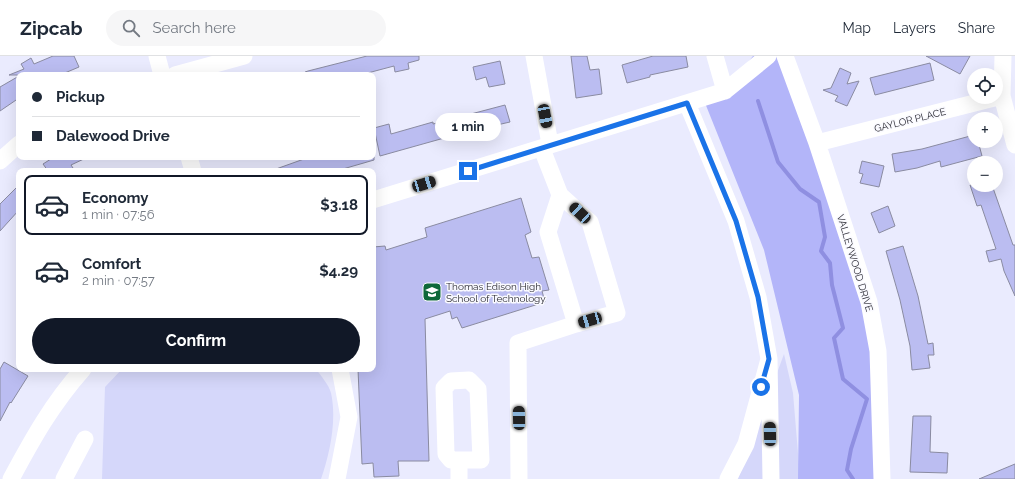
<!DOCTYPE html>
<meta charset="utf-8">
<style>
body{margin:0;font-family:Raleway,sans-serif;background:#f6f6f7;color:#1f2937;height:100vh;display:flex;flex-direction:column;font-size:15px;white-space:nowrap}
*{box-sizing:border-box;margin:0}
p{font-size:13px;color:#747a83}
.icon{flex:none;width:22px;height:22px;fill:none;stroke:currentColor;stroke-width:2;stroke-linecap:round;stroke-linejoin:round}
.map{position:relative;flex:1;overflow:hidden}
.details{position:absolute;left:16px;top:112px;width:360px;height:204px;display:flex;flex-direction:column;background:#fff;border-radius:8px;box-shadow:0 4px 16px #0002}
.details>*{flex:none}
.hud{position:absolute;left:16px;top:16px;width:360px;height:88px;border-radius:8px;box-shadow:0 4px 16px #0002;display:grid;align-content:center;height:88px;padding:0 16px;background:#fff}
.tools{position:absolute;left:967px;top:12px;display:grid;gap:8px}
.tools a{display:grid;place-items:center;width:36px;height:36px;border-radius:50%;background:#fff;box-shadow:0 4px 16px #0002;font-size:20px}
.end{position:absolute;width:18px;height:18px;margin:-9px;border:5px solid #1a73e8;background:#fff;box-shadow:0 0 0 2px #fff}
.from{border-radius:50%}
.bubble{position:absolute;height:28px;border-radius:14px;background:#fff;box-shadow:0 4px 16px #0002;font-size:13px;font-weight:700;line-height:28px;text-align:center}
.car{position:absolute;width:12px;height:24px;margin:-12px -6px;border-radius:5px;box-shadow:0 0 3px 1px #0007;background:linear-gradient(#222 24%,#8ab4d8 0 40%,#222 0 76%,#8ab4d8 0 86%,#222 0)}
.hud b{display:flex;align-items:center;gap:14px;height:38px;font-size:15px}
.hud b+b{border-top:1px solid #e0e1e3}
.hud i{width:10px;height:10px;background:#1f2937}
ul{padding:7px 0 0;list-style:none}
li{display:flex;align-items:center;gap:12px;height:60px;margin:0 8px 6px;padding:0 8px;border:2px solid transparent;border-radius:8px}
li div{flex:1}
li b{display:block;font-size:15px}
li em{font-style:normal;font-weight:700}
li.selected{border-color:#111827}
li>.icon{width:36px;height:36px;stroke-width:1.5}
.action{display:flex;gap:8px;margin-top:auto;padding:8px 16px}
.action a{flex:1;height:46px;border-radius:24px;background:#111827;color:#fff;font-size:16px;font-weight:700;line-height:46px;text-align:center}
header{display:flex;align-items:center;gap:24px;box-sizing:border-box;height:56px;padding:0 20px;background:#fff;border-bottom:1px solid #e0e1e3}
header strong{font-size:19px}
nav{display:flex;gap:22px;margin-inline-start:auto;font-size:14px}
.search{width:280px;height:36px;background:#f6f6f7;display:flex;align-items:center;gap:10px;box-sizing:border-box;padding:0 14px;border-radius:22px;color:#747a83;font-size:15px}
.map>svg:first-child{display:block}
.green{fill:#d5d7fa}
.forest{fill:#b3b5f9}
.lines{fill:none;stroke-linecap:round;stroke-linejoin:round}
.stream{stroke:#8f8fe1;stroke-width:4}
.building{fill:#bbbdf1;stroke:#8a8ba1}
.minor{stroke:#fff;stroke-width:17}
.route{stroke:#1a73e8;stroke-width:5}
.labels{text-anchor:middle;dominant-baseline:central;stroke-width:3;stroke-linejoin:round;paint-order:stroke}
.street-label{font-size:10px;fill:#2b2b34;stroke:#fafaff}
.poi-label{font-size:10px;fill:#2b2b34;stroke:#fafaff;text-anchor:start}
</style>
<header>
<strong>Zipcab</strong>
<div class="search"><svg class="icon" aria-label="search" viewBox="0 0 24 24"><circle cx="10" cy="10" r="6"/><path d="M15 15l6 6"/></svg>Search here</div>
<nav><a>Map</a><a>Layers</a><a>Share</a></nav>
</header>
<div class="map">
<svg width="1015" height="423" viewBox="0 0 1015 423">
<rect width="100%" height="100%" fill="#eaebfe"/>
<!-- green -->
<path class="green" d="M784 298 793 337 800 421 842 423H738Z
M122 313H316C321 320 329 329 331 337 337 364 330 397 321 423H102L105 331Z"/>
<!-- forest -->
<path class="forest" d="M753 0H785L869 246 882 423H798L799 339 764 194 703 42 725 35Z"/>
<g class="lines">
<!-- stream -->
<path class="stream" d="M758 45 778 106 800 133 819 146 825 181 821 195 830 207 832 229 843 272 834 282 843 323 867 343 851 393 847 414 853 423"/>
</g>
<!-- building -->
<path class="building" d="M53 0H74L79 11 60 19H9L24 13 21 8 31 2 34 8Z
M367 0H419V4L408 7 409 13 395 16 394 10 360 19H305V16L308 15Z
M571 0H587L590 14 599 13 602 38 576 42Z
M653 0H686L688 11 650 19V21L627 27 622 9Z
M926 0H970L960 18Z
M500 5 505 28 489 31 486 21 476 24 473 11Z
M930 7 934 24 875 39 870 22Z
M840 12 851 17 847 28 859 25 847 50 835 45 838 40 823 34 831 32Z
M19 20V42L0 55V31Z
M505 49 510 66 488 71 487 70 380 100 374 72 389 68 391 78 433 66V68Z
M974 79V85H978L982 100 941 111 940 105 917 112 895 116 892 98 922 93Z
M54 101H88L71 109 75 115H48L43 108Z
M303 101H374V104L336 115H276V113L304 103Z
M862 105 884 110 879 131 860 127 863 118 859 117Z
M19 129V154L0 175V148Z
M970 129H992L1013 189H1015V240L1004 215 1001 203 989 206 986 195 996 193 981 149 977 150Z
M521 142 531 176 525 179 532 202 539 201 549 234 542 235 545 246 462 272 457 261 452 263 450 255 425 263 429 405H398L399 420 374 421 373 407 362 408 358 313H373V191L385 190 386 194 427 181 425 172Z
M888 150 895 170 879 177 871 157Z
M903 190 918 240 928 288 933 287 934 299H928L930 312 912 314 910 290 900 244 886 195Z
M4 306 28 320 11 347 10 346 0 365V313Z
M913 360H931L930 396 948 397 947 417 910 416Z
M1015 408V423H979Z"/>
<g class="lines">
<!-- minor -->
<path class="minor" d="M157 0 162 19
M534 0 550 88
M715 0 725 35
M785 0 817 87 869 246 878 295 882 423
M1003 0 1002 40 1015 89
M175 19 244 0
M687 47 736 165 758 241 769 303
M817 87 1002 40
M542 93 560 139 548 176 576 268 617 257 590 166 560 139
M189 101 193 115
M0 105 19 88
M373 144 725 35 768 0
M469 324 478 333 481 404H451L446 398 444 332 451 325Z
M459 405V423
M11 423C33 382 52 348 83 313
M64 423 85 383
M337 423 349 361 340 313
M519 423 518 287 576 268
M728 423 746 388 769 303 771 423"/>
</g>
<g class="lines">
<!-- route -->
<path class="route" d="M468 115 687 47 736 165 758 241 769 303 761 331"/>
</g>
<!-- icons -->
<defs>
<symbol id="school-square" viewBox="-11 -11 22 22"><rect x="-9" y="-9" width="18" height="18" rx="4" fill="#0e683a" stroke="#fafaff"/><path d="M0-5L7-2L0 1L-7-2ZM-4 1L0 2.5L4 1V4Q0 6-4 4Z" fill="#fff"/></symbol>
</defs>
<g fill-rule="evenodd">
<use href="#school-square" x="421" y="225" width="22" height="22"/>
</g>
<g class="labels">
<!-- street labels -->
<g class="street-label">
<text transform="translate(910 64) rotate(-14)">GAYLOR PLACE</text>
<text transform="translate(855 207) rotate(73)">VALLEYWOOD DRIVE</text>
</g>
<!-- poi labels -->
<g class="poi-label">
<text x="446" y="230">Thomas Edison High<tspan x="446" dy="12">School of Technology</tspan></text>
</g>
</g>
</svg>
<div class="tools">
<a><svg class="icon" aria-label="locate" viewBox="0 0 24 24"><circle cx="12" cy="12" r="6"/><path d="M12 2v4M12 18v4M2 12h4M18 12h4"/></svg></a>
<a>+</a>
<a>−</a>
</div>
<i class="end from" style="left:761px;top:331px"></i>
<i class="end" style="left:468px;top:115px"></i>
<div class="bubble" style="left:435px;top:57px;width:66px">1 min</div>
<i class="car" style="left:545px;top:60px;rotate:169deg"></i>
<i class="car" style="left:424px;top:128px;rotate:73deg"></i>
<i class="car" style="left:580px;top:157px;rotate:313deg"></i>
<i class="car" style="left:590px;top:264px;rotate:254deg"></i>
<i class="car" style="left:519px;top:362px;rotate:359deg"></i>
<i class="car" style="left:770px;top:378px;rotate:359deg"></i>
<div class="hud">
<b><i class="from"></i>Pickup</b>
<b><i></i>Dalewood Drive</b>
</div>
<section class="details">
<ul>
<li class="selected"><svg class="icon" aria-label="car" viewBox="0 0 24 24"><path d="M5 17H2v-5l4-1 3-4h7l3 4 3 1v5h-3M9 17h6M6 11h13"/><circle cx="7" cy="17" r="2"/><circle cx="17" cy="17" r="2"/></svg><div><b>Economy</b><p>1 min · 07:56</p></div><em>$3.18</em></li>
<li><svg class="icon" aria-label="car" viewBox="0 0 24 24"><path d="M5 17H2v-5l4-1 3-4h7l3 4 3 1v5h-3M9 17h6M6 11h13"/><circle cx="7" cy="17" r="2"/><circle cx="17" cy="17" r="2"/></svg><div><b>Comfort</b><p>2 min · 07:57</p></div><em>$4.29</em></li>
</ul>
<div class="action"><a>Confirm</a></div>
</section>
</div>
